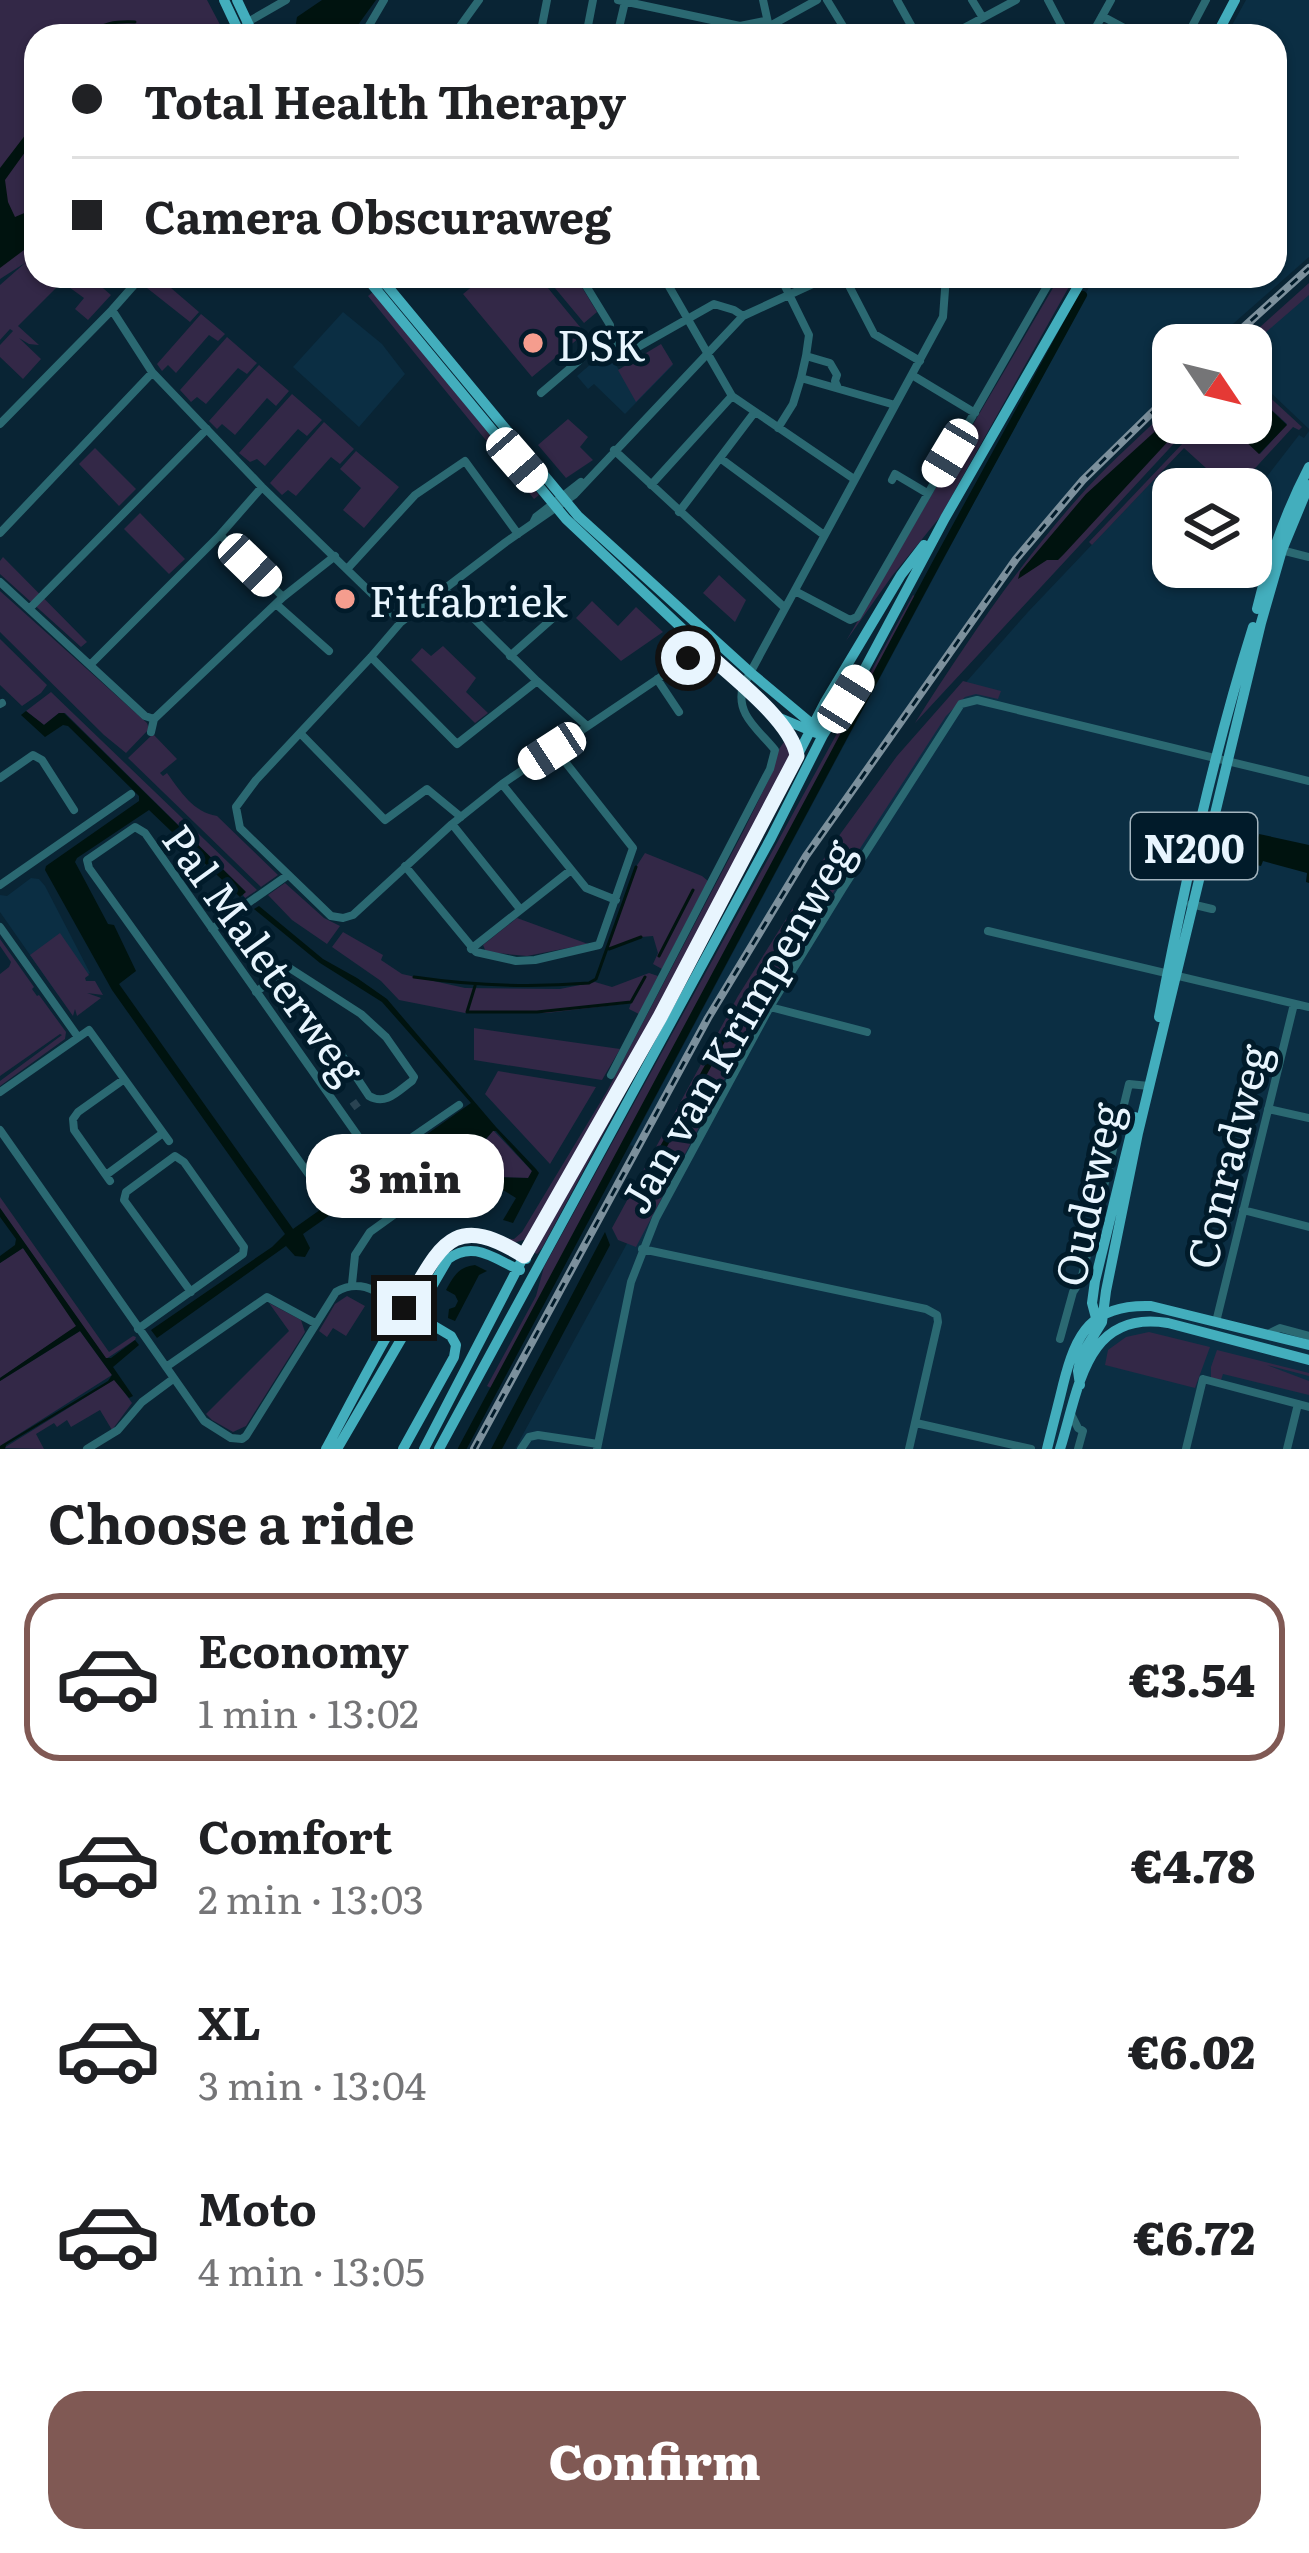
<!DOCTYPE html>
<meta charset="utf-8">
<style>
body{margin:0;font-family:Literata,serif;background:#f2f2f2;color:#202124;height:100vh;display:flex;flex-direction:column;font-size:45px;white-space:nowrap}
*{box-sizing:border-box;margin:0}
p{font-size:39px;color:#757577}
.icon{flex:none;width:66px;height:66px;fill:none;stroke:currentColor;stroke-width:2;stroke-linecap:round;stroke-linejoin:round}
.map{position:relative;height:1449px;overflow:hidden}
.side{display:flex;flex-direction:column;background:#fff;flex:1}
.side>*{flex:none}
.banner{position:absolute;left:24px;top:24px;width:1263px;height:264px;border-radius:36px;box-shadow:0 3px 9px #0004;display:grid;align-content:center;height:264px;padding:0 48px;background:#fff}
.needle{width:78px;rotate:125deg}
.controls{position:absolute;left:1152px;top:324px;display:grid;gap:24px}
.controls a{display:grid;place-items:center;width:120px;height:120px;border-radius:24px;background:#fff;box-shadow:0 3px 9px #0004;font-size:60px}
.end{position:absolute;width:54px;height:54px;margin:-27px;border:15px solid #e8f5fe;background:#111;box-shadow:0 0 0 6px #111}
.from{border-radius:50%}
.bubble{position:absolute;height:84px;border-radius:36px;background:#fff;box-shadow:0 3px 9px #0004;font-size:39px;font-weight:800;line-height:84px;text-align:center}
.car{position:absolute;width:36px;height:72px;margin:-36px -18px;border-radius:15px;box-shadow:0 0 9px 3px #0007;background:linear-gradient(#fff 24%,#345 0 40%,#fff 0 76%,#345 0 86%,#fff 0)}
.banner b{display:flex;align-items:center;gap:42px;height:114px;font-size:45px}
.banner b+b{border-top:3px solid #e0e0e0}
.banner i{width:30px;height:30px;background:#202124}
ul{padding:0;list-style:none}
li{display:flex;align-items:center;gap:36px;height:168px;margin:0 24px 18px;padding:0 24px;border:6px solid transparent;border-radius:36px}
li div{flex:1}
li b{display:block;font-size:45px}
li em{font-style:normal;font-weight:800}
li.selected{border-color:#805954}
li>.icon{width:108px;height:108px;stroke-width:1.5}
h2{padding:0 48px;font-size:54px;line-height:144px}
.action{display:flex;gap:24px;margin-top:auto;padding:24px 48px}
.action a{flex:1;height:138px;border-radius:36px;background:#805954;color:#fff;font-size:48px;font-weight:800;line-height:138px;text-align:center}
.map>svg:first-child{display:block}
.built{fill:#0b2e43}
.green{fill:#332847}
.water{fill:#00130f}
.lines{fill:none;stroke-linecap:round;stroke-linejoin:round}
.stream{stroke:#00130f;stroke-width:3}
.canal{stroke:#00130f;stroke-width:8}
.minor-tunnel{stroke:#2a4352;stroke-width:8;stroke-dasharray:8 4;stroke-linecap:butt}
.minor{stroke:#2b6972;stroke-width:8}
.major{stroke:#43aebd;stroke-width:10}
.rail-casing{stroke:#7c909c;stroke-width:8}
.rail{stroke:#011b2a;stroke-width:3;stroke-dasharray:9;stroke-linecap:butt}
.route{stroke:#e8f5fe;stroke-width:15}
.poi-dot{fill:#f59d8e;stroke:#011b2a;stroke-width:4.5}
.labels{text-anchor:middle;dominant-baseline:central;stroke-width:10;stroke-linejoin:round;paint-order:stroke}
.shield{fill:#011b2a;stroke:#a3b4be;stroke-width:3}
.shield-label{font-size:39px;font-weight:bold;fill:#e8f5fe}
.poi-label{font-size:42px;fill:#e8f5fe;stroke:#011b2a;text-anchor:start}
.street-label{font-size:42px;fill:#e8f5fe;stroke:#011b2a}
</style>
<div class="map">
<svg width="1309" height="1449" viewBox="0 0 1309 1449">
<rect width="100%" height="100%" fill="#092434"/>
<!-- built -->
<path class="built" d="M1246 0H1309V257L1209 345H1173V389L1106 452 1037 528 985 596 805 853 738 963 635 1147 630 1145 1095 276H1275V36H1226Z
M1309 287V429L1251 374V371L1258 359 1257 335Z
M343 312 382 344 405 374 359 427 293 367Z
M661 345 673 365 625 414 594 384 588 389 577 376 607 350 619 370Z
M1309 431V1449H515L751 1016 953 697 1028 612 1159 474 1175 489 1173 567H1251V497L1299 435 1304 438Z
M31 878 39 879 45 886 90 973 58 995 0 912V895L7 896Z"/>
<!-- green -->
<path class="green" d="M0 0H207L226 36H36V276H89L111 295 88 320 75 309 84 298 62 282 18 326 39 345 29 344 19 338 41 359 23 379 0 357V345L13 331 10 329 0 340V285L25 263 0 279Z
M157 276 199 312 190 322 147 288Z
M485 276H538L585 333 532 377 463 294Z
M545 276H575L597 312 584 323Z
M1060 276H1075L940 517 892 576 846 641Z
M1309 283V295L1256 341 1257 357 1251 363V345H1240Z
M373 292 539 495 534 499 368 296Z
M201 314 225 334 218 341 209 335 176 373 168 365 162 371 157 364Z
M227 337 257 363 247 374 238 368 206 404 197 397 191 402 180 390Z
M661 344 673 364 636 402 618 370Z
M259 365 289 391 276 406 267 398 235 435 222 424 217 429 209 421Z
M1251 380 1302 427 1299 430 1293 427 1236 489H1229L1184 448 1092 545 1089 542 1202 423H1226L1260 454 1287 424 1251 391Z
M292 394 322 420 307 436 298 429 265 466 257 459 250 462 239 453Z
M1173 405V423H1193L915 723C967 641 1021 561 1086 489 1113 460 1143 433 1173 405Z
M568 419 588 437 580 447 593 460 566 478 538 445Z
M324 422 354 449 340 464 331 457 296 496 288 490 282 495 270 483Z
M95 448 136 489 119 506 79 464Z
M356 451 399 487 364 528 343 510 361 488 340 469Z
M140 513 185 559 169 574 124 529Z
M3 557 87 642 81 647 0 574V561Z
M719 575 746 600 735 622 703 593Z
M0 591 147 723 149 729 126 753 104 735 0 632Z
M913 595 919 599 493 1389 487 1386 536 1296 544 1267Z
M592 601 618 626 636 607 663 632 621 661 576 618Z
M0 639 47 685 41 693 22 706 0 685Z
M443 646 476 678 466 692 488 713 475 723 411 660 422 648 431 656Z
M963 681 1001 691 998 699 976 694 965 697 946 716 861 847 756 1019 636 1247 618 1240 612 1228 738 996 833 844 897 756Z
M51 692 257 890 245 898 243 895 245 891 65 713H59L44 725 26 711Z
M153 734 177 759 160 773 163 776 167 773C181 792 193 812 217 816L278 875 261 887 128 758Z
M786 739 791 751 788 762 655 1019 627 1061 527 1239 513 1243 498 1238 514 1239 522 1232 607 1091 743 832 771 775 777 752Z
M645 853 702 876 708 881 662 969 653 964 658 953 653 936 641 937 607 950 636 867Z
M285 883 324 918 340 926 327 944 292 920 268 895Z
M517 918 588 944 527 956 486 952 483 945Z
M717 922 542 1248 537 1254 532 1252Z
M343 932 383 955 381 960 402 974 465 988 560 989 595 982 612 987 649 973 658 976 639 1014 629 1009 631 1003 547 1013H465L399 1000 381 981 332 947Z
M60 933 89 975 85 978 86 981H95L103 995 87 993 101 998 77 1016 75 1009 73 1016 30 955Z
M0 939 34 987 32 989 37 996 39 995 66 1032 65 1039 0 1086V1081L62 1035 60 1034 0 1076V974L9 967 11 962 0 946Z
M474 1028 620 1049 602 1080 474 1060Z
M498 1071 596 1087 550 1164 485 1094Z
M493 1130 532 1171 529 1178 490 1177 487 1180 457 1163 441 1174 436 1171 415 1186 399 1165 417 1154 423 1155 485 1141Z
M0 1197 109 1352 133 1336 136 1337 135 1340 106 1359 0 1208Z
M23 1248 77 1326 0 1378V1263Z
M347 1296 365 1306 346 1336 333 1328 327 1337 319 1331 335 1304Z
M269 1303 301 1320 305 1332 246 1426 233 1432 212 1420 206 1414 289 1331Z
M80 1331 112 1375 0 1446V1381Z
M1149 1332 1210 1347 1195 1388 1105 1365 1108 1350 1126 1337Z
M1217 1350 1309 1373V1376L1267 1365 1309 1381V1395L1223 1374 1221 1380 1211 1378V1367Z
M115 1379 132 1403 112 1430 100 1410 71 1427 67 1420 57 1427 54 1423 36 1434 44 1449 4 1448Z"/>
<!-- water -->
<path class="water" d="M322 0H376L350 36H294L297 17Z
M36 121 33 141 5 180 8 202 15 217 36 208V241L0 268V168Z
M1251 391 1287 425 1259 454 1226 423H1251Z
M1173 415V423H1185L1064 554 1058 560H1047L1018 579 1020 572 1086 494Z
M26 711 44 725 59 713H64L246 892 240 897 149 810 77 858 75 862 108 924 114 925 136 971 119 984 293 1229 471 1103 382 1002 320 963 254 909 259 906 323 959 357 978 387 999 496 1127 536 1169 539 1173 513 1223 503 1220 516 1198 487 1180 489 1177 528 1178 532 1171 496 1131H493C474 1154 445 1168 417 1154L303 1234 310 1248 305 1257 295 1256 286 1246 157 1338 151 1330 272 1247 285 1234 112 990 45 870 46 866 139 801V796L68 726 63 725 45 737 21 715Z
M1259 834 1309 845V883L1306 882 1307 873 1263 861 1261 866 1251 864Z
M744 1007 663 1154 652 1161 731 1018Z
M0 1208 106 1358H111L135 1340 139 1345 113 1367 133 1396 129 1398 114 1380 6 1445 5 1449H0V1446L108 1381 112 1375 80 1331 0 1381V1378L76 1326 23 1248 0 1263V1256L15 1245 16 1239 0 1217Z
M605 1232 610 1245 502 1449H491Z
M475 1265 487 1271 479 1275 455 1321 448 1318 449 1309 455 1307 458 1301 455 1295 446 1290C454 1276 458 1267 475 1265Z"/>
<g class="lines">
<!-- stream -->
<path class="stream" d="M87 36C101 23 116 21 135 22
M609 949 641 937
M659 956 693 890
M414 977C475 986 528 988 589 983L596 979 636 867
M475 986 467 1012H537L631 1002 645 977"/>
<!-- canal -->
<path class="canal" d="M462 1449 937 562 1083 295"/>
<!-- minor-tunnel -->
<path class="minor-tunnel" d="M352 1107 360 1101"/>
<!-- minor -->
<path class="minor" d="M618 0 740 26 765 21
M763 0 771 36
M827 0 849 36
M897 0 917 36
M972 0 983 18
M1048 0 1067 36
M1102 16 1139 36
M246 23 286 0
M768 27 817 0
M377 36 367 29 384 0
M453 36 479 0
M540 36 547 0
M586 36 593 0
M617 36 625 2
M949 36 1016 0
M1091 36 1111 0
M1187 36 1206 0
M580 276 610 325 608 336 622 356 714 304 734 310 743 316
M780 276 809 335 806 356
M844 276 874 334 920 361
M376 289 395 276
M112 310 152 372 262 487 401 622 506 542 574 495 743 316 830 276
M912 375 975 413
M838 388 835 381 837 375 830 363 806 356 801 378 895 405
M541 393 608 336
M732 396 854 479
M0 424 112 310 142 276
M778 428 793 404 801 378
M614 450 785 608
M720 458 824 535
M892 480 895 474 927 493
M651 485 732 396 663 276
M679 512 754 413
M533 523 536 517 581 482
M0 533 152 373
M220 535 283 597
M1281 550 1309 557
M348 568 415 495 465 461 518 534
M0 582 145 716 154 719
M443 588 537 681 587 726
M795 591 850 620 857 617 1053 276
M276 604 329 651
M30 608 207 429
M401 622 371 657 256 780 236 807 240 828 331 916 343 918 353 915 452 824 502 784 702 649
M510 656 553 618
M371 657 457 744 537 681
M90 665 220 535 262 487
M657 679 679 712
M0 704 2 703
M154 719 283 597 335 556
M151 732 154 719
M300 733 385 820 427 789 461 817
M0 778 33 755 42 760 74 810
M502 784 586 888 616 900
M452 824 520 909
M405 866 476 952 516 961 535 960 599 945 633 848 555 749
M0 885 131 794
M1191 904 1212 909
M231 915 288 875
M0 927 78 1037
M212 929 223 921
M988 931 1309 1007
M471 949 571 870
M276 977 288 967 361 1014 386 1037 414 1077 412 1081C398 1091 386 1106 369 1096L335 1045
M256 992 268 983
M770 1007 867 1032
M611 1075 770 769 775 750C758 729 735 714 743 686L943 317 946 276
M0 1092 89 1030 169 1141
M1268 1109 1309 1118
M0 1130 204 1421 231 1438 242 1439 246 1436 336 1292C362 1276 381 1295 404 1308
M377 1163 145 833 135 827 87 860 89 868 325 1197 459 1105
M106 1175 163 1133
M110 1181 74 1130 73 1119 78 1112 123 1080
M1243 1210 1309 1227
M642 1249 926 1309 937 1315 938 1322 909 1449
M352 1284 355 1255 370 1232 459 1168
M1216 1322 1294 1004
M138 1329 243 1254 244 1247 184 1162 175 1156 126 1192 124 1200 191 1292
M1268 1334 1280 1328 1309 1336
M1060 1339 1073 1292 1081 1280 1129 1084 1149 1086
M166 1367 267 1297 315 1323
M1071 1414 1078 1428 1083 1431 1078 1449
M916 1423 1031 1449
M87 1449 118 1430 142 1402 173 1379
M521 1449 529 1437 538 1435 598 1444
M597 1449 631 1282 656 1218 770 1007 843 888 961 704 977 700 1309 781
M1186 1449 1203 1379 1309 1407
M1287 1449 1298 1404"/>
<!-- major -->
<path class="major" d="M224 0 241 36
M237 0 254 36
M1216 36 1235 0
M365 276 566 519 775 716 795 743 796 753
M379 276 578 516 751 673 818 729
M1257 609C1269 559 1285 513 1309 467
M775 716 816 733
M1159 1017C1184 886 1213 754 1253 627
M1096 1318 1092 1303 1095 1281 1135 1117
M1080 1385 1078 1371 1081 1356 1102 1322 1106 1291 1138 1133 1261 623 1282 550 1309 485
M326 1449C346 1413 428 1248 458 1237 479 1229 509 1245 526 1259
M337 1449 448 1259C474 1240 494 1259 520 1270
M403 1449 454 1357 456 1345 451 1336 409 1311
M424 1449 524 1256 706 933 825 702 901 575 924 545
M439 1449 771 838 823 735 865 668 945 518 1084 276
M1047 1449C1052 1428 1058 1406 1063 1385 1076 1333 1091 1304 1151 1306L1309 1345
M1060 1449C1079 1389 1085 1309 1168 1323L1309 1360"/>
<defs>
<path id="rail" d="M1224 345 1309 268
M474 1449 708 1018 806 856 1016 559 1083 480 1173 392"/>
</defs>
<!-- rail casing -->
<use href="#rail" class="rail-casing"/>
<!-- rail -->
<use href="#rail" class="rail"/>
</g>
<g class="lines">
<!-- route -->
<path class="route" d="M404 1308C440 1249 450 1209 524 1256L660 1017 797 756C792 721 729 674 702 649L688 658"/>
</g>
<!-- markers -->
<g class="poi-dot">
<circle cx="533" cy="343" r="12"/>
<circle cx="345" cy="599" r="12"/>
</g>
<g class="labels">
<!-- shield labels -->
<rect class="shield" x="1131" y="813" width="126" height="66" rx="9"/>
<g class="shield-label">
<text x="1194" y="846">N200</text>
</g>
<!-- poi labels -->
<g class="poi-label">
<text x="557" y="343">DSK</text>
<text x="369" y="599">Fitfabriek</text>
</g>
<!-- street labels -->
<g class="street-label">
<text transform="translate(265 953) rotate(54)">Pal Maleterweg</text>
<text transform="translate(735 1025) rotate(-60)">Jan van Krimpenweg</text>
<text transform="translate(1226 1156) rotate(-76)">Conradweg</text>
<text transform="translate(1086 1194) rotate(-78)">Oudeweg</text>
</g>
</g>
</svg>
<div class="controls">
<a><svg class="needle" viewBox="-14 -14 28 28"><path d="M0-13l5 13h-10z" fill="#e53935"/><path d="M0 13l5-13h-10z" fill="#757577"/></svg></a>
<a><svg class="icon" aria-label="layers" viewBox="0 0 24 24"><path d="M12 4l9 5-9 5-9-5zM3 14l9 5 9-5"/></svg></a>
</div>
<i class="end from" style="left:688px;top:658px"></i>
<i class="end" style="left:404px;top:1308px"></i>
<div class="bubble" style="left:306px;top:1134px;width:198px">3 min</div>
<i class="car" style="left:950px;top:453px;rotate:211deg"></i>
<i class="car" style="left:517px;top:460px;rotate:139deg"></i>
<i class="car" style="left:250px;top:565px;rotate:134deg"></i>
<i class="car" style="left:846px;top:699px;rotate:32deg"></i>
<i class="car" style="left:552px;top:751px;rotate:237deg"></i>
<div class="banner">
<b><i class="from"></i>Total Health Therapy</b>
<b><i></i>Camera Obscuraweg</b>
</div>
</div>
<section class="side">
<h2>Choose a ride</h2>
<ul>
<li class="selected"><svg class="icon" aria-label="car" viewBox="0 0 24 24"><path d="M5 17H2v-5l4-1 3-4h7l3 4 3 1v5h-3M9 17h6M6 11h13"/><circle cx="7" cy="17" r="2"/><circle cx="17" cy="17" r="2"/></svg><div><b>Economy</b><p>1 min · 13:02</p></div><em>€3.54</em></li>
<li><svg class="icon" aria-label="car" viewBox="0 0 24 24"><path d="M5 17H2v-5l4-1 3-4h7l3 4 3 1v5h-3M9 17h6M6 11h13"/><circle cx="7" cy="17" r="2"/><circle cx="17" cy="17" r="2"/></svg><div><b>Comfort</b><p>2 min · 13:03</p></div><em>€4.78</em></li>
<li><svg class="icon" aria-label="car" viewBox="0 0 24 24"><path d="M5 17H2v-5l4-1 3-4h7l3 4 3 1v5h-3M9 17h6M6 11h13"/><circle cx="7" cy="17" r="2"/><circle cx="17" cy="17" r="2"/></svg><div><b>XL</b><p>3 min · 13:04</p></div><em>€6.02</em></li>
<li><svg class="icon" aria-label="car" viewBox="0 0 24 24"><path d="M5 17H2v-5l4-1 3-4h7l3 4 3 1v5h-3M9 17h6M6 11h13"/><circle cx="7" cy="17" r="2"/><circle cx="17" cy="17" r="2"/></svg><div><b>Moto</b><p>4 min · 13:05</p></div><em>€6.72</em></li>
</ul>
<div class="action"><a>Confirm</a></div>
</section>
